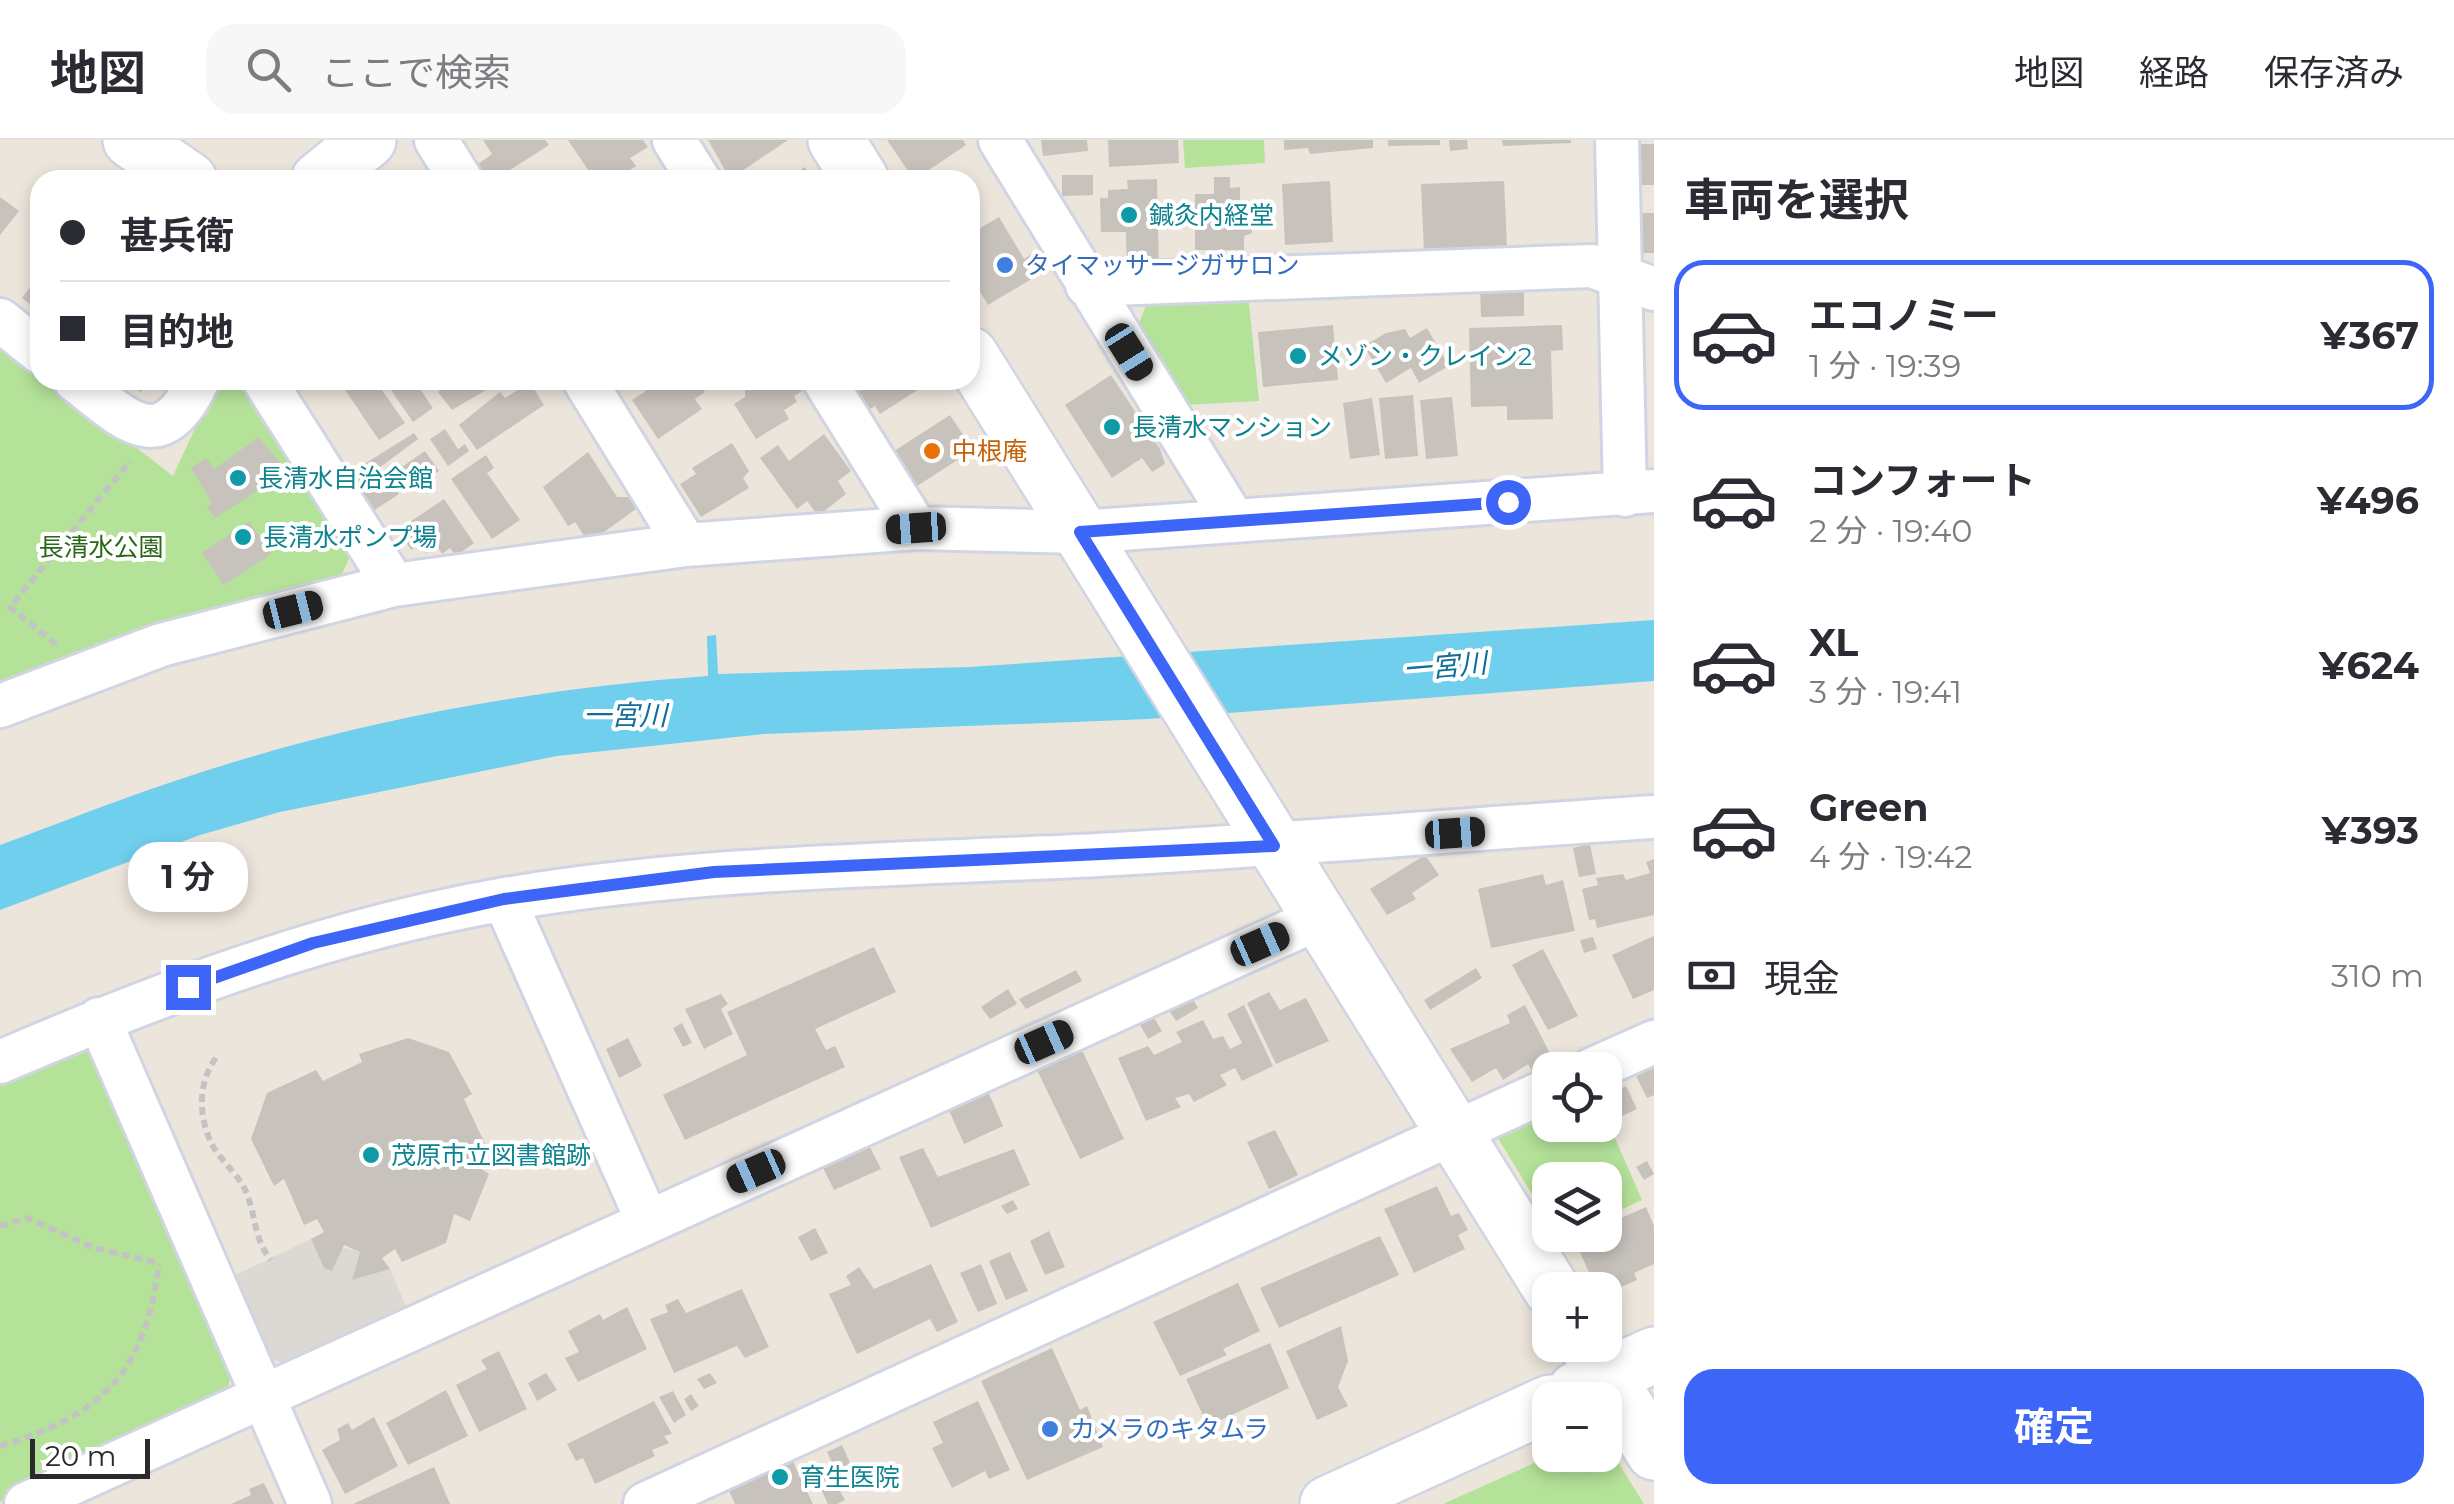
<!DOCTYPE html>
<html lang="ja">
<meta charset="utf-8">
<style>
body{margin:0;font-family:Montserrat,"Noto Sans JP",sans-serif;background:#f7f7f7;color:#2b2b33;height:100vh;display:flex;flex-direction:column;font-size:38px;white-space:nowrap}
*{box-sizing:border-box;margin:0}
p{font-size:32px;color:#7c7c81}
.icon{flex:none;width:55px;height:55px;fill:none;stroke:currentColor;stroke-width:2;stroke-linecap:round;stroke-linejoin:round}
.map{position:relative;flex:1;overflow:hidden}
.drawer{display:flex;flex-direction:column;background:#fff;width:800px}
.drawer>*{flex:none}
.top-card{position:absolute;left:30px;top:30px;width:950px;height:220px;border-radius:30px;box-shadow:0 5px 15px #0003;display:grid;align-content:center;height:220px;padding:0 30px;background:#fff}
.fabs{position:absolute;left:1532px;top:912px;display:grid;gap:20px}
.fabs a{display:grid;place-items:center;width:90px;height:90px;border-radius:20px;background:#fff;box-shadow:0 5px 15px #0003;font-size:50px}
.scale{position:absolute;left:30px;bottom:25px;width:120px;box-sizing:border-box;padding-left:10px;border:5px solid #2a2a2a;border-top:0;font-size:28px;line-height:35px;white-space:nowrap;color:#2a2a2a;-webkit-text-stroke:8px #fff;paint-order:stroke}
.end{position:absolute;width:45px;height:45px;margin:-22px;border:12px solid #3d65f8;background:#fff;box-shadow:0 0 0 5px #fff}
.from{border-radius:50%}
.bubble{position:absolute;height:70px;border-radius:30px;background:#fff;box-shadow:0 5px 15px #0003;font-size:32px;font-weight:700;line-height:70px;text-align:center}
.car{position:absolute;width:30px;height:60px;margin:-30px -15px;border-radius:12px;box-shadow:0 0 8px 2px #0007;background:linear-gradient(#222 24%,#8ab4d8 0 40%,#222 0 76%,#8ab4d8 0 86%,#222 0)}
.top-card b{display:flex;align-items:center;gap:35px;height:95px;font-size:38px}
.top-card b+b{border-top:2px solid #e1e1e2}
.top-card i{width:25px;height:25px;background:#2b2b33}
ul{padding:0;list-style:none}
li{display:flex;align-items:center;gap:30px;height:150px;margin:0 20px 15px;padding:0 10px;border:5px solid transparent;border-radius:30px}
li div{flex:1}
li b{display:block;font-size:38px}
li em{font-style:normal;font-weight:700}
li.current{border-color:#3d65f8}
li>.icon{width:90px;height:90px;stroke-width:1.5}
h2{padding:0 30px;font-size:45px;line-height:120px}
.pay{display:flex;align-items:center;gap:25px;height:110px;padding:0 30px;font-size:38px}
.pay p{margin-inline-start:auto}
.primary-button{display:flex;gap:20px;margin-top:auto;padding:20px 30px}
.primary-button a{flex:1;height:115px;border-radius:30px;background:#3d65f8;color:#fff;font-size:40px;font-weight:700;line-height:115px;text-align:center}
header{display:flex;align-items:center;gap:60px;box-sizing:border-box;height:140px;padding:0 50px;background:#fff;border-bottom:2px solid #e1e1e2}
header strong{font-size:48px}
nav{display:flex;gap:55px;margin-inline-start:auto;font-size:35px}
.search{width:700px;height:90px;background:#f7f7f7;display:flex;align-items:center;gap:25px;box-sizing:border-box;padding:0 35px;border-radius:30px;color:#7c7c81;font-size:38px}
main{display:flex;flex:1;min-height:0}
.map>svg:first-child{display:block}
.green{fill:#b4e299}
.plaza{fill:#dcd8d3}
.water{fill:#70cfed}
.building{fill:#c7c2bc}
.lines{fill:none;stroke-linecap:round;stroke-linejoin:round}
.street-casing{stroke:#d1d5e3;stroke-width:48}
.secondary-casing{stroke:#d1d5e3;stroke-width:60}
.path{stroke:#c3c3c3;stroke-width:6;stroke-dasharray:8 5;stroke-linecap:butt}
.street{stroke:#fff;stroke-width:42}
.secondary{stroke:#fff;stroke-width:55}
.route{stroke:#3d65f8;stroke-width:12}
.culture-dot{fill:#0f9aa8;stroke:#fff;stroke-width:4}
.shop-dot{fill:#3f7fe0;stroke:#fff;stroke-width:4}
.food-dot{fill:#e8710a;stroke:#fff;stroke-width:4}
.labels{text-anchor:middle;dominant-baseline:central;stroke-width:8;stroke-linejoin:round;paint-order:stroke}
.culture-label{font-size:25px;fill:#0d838f;stroke:#fff;text-anchor:start}
.shop-label{font-size:25px;fill:#366cbe;stroke:#fff;text-anchor:start}
.food-label{font-size:25px;fill:#c56008;stroke:#fff;text-anchor:start}
.park-label{font-size:25px;fill:#2c661b;stroke:#fff}
.water-label{font-size:28px;font-style:italic;fill:#0f6d99;stroke:#fff}
</style>
<header>
<strong>地図</strong>
<div class="search"><svg class="icon" aria-label="search" viewBox="0 0 24 24"><circle cx="10" cy="10" r="6"/><path d="M15 15l6 6"/></svg>ここで検索</div>
<nav><a>地図</a><a>経路</a><a>保存済み</a></nav>
</header>
<main>
<div class="map">
<svg width="1654" height="1364" viewBox="0 0 1654 1364">
<rect width="100%" height="100%" fill="#ece5dc"/>
<!-- green -->
<path class="green" d="M1183 0H1264L1265 23 1185 28Z
M1248 154 1259 261 1183 265 1135 193 1150 156Z
M0 201 40 232V240H50L173 336 214 247 250 246 353 410 336 447 0 550Z
M67 901 100 913 233 1226 225 1261 0 1362V930Z
M1550 968V985H1605V975L1642 1060 1605 1077V1040H1550V1084L1495 993Z
M1605 1310 1611 1311 1644 1364H1443L1552 1315H1605Z"/>
<!-- plaza -->
<path class="plaza" d="M311 1099 360 1112 352 1140 390 1129 408 1171 290 1226 260 1214 227 1139Z"/>
<!-- water -->
<path class="water" d="M1654 480V541L1148 579 765 594 557 616 280 672 200 695 0 770V705C81 675 161 643 244 619 393 574 554 547 708 536L707 496 716 495 718 534 969 527Z"/>
<!-- building -->
<path class="building" d="M483 0H545L549 5 507 32 512 40H487L477 25 492 14Z
M568 0H643L648 7 630 18 636 26 615 40H595Z
M708 0H788L730 39Z
M887 0H963L966 5 914 40Z
M1041 0H1087L1088 11 1043 16Z
M1108 0H1178L1179 23 1109 27Z
M1284 0H1373V8L1310 14 1308 8 1284 10Z
M1388 0H1440V5L1388 6Z
M1449 0H1467L1468 9 1450 11Z
M1502 0H1571V3L1503 6Z
M1641 4H1654V45H1641Z
M805 27 813 40H786Z
M1062 35H1093V55L1062 56Z
M1214 37H1230V48L1240 47V65L1252 66V93L1244 96V110H1195V54H1214Z
M1157 39 1159 131H1127L1126 92H1101L1100 58H1108V50L1128 49 1127 40Z
M1330 41 1333 102 1285 105 1282 44Z
M1504 41 1507 107 1424 111 1421 44Z
M0 57 19 71 0 95Z
M1642 73H1654V113H1642Z
M999 77 1024 119 1033 113 1045 131 988 165 970 135V94Z
M40 134V172L22 158Z
M1524 145V176L1481 177 1480 146Z
M1333 185 1338 240 1263 247 1258 192Z
M1562 185 1563 210 1551 211 1553 279 1507 280V266L1471 267 1469 188Z
M1427 188 1449 226 1419 243 1411 228 1386 243 1364 206 1386 193 1405 189 1410 198Z
M1111 235 1160 309 1165 324 1152 332 1142 318 1112 338 1065 265Z
M123 240H149L141 252Z
M346 240H375L405 283 379 300 341 244Z
M384 240H414L433 268 413 282Z
M452 240H503L452 270 438 252Z
M648 240H697L705 252 695 259 702 269 658 299 632 260 646 251 641 244Z
M760 240H795L802 251 794 256 797 262 784 270 789 279 756 299 734 264 745 257V249Z
M857 240H933L880 274 875 266 867 271 856 254 862 249Z
M530 242 544 265 477 310 459 285 500 252 505 258Z
M1413 255 1418 316 1385 319 1379 258Z
M1452 257 1458 316 1426 319 1420 260Z
M1372 258 1380 315 1350 319 1343 263Z
M950 275 973 310 914 348 891 313Z
M445 289 458 309 465 304 469 311 448 326 430 299Z
M414 293 418 299 375 331 380 340 388 335 399 354 373 371 350 333Z
M824 294 851 331 838 341 846 354 818 376 807 361 797 369 760 318 778 305 789 321Z
M259 297 287 332 215 378 207 367 212 363 191 328 206 318 214 329Z
M732 303 749 331 743 338 749 348 701 377 680 344 696 334 692 328Z
M425 311 439 331 413 349 399 329Z
M588 312 617 357H634L640 366 589 403 575 382 568 386 543 347Z
M486 315 494 328 487 333 520 380 492 399 451 339Z
M444 359 474 403 456 416 450 408 442 414 437 406 426 414 420 404 411 410 398 390Z
M249 381 271 414 224 445 202 413Z
M1590 704 1596 734 1579 737 1573 708Z
M1425 715 1439 735 1412 753 1416 759 1387 775 1370 749Z
M1654 719V775L1597 788 1595 779 1589 780 1582 749 1598 745 1596 738 1623 734 1626 740 1650 733 1646 722Z
M1543 734 1546 745 1563 740 1575 791 1491 808 1478 749Z
M1654 796V850L1633 859 1612 815Z
M1593 797 1597 809 1584 813 1580 800Z
M874 807 896 852 815 889 826 910 835 906 845 927 685 1000 663 955 747 915 727 872Z
M1543 809 1578 876 1548 890 1512 825Z
M1476 828 1482 838 1430 870 1424 860Z
M1076 830 1082 841 1026 869 1019 859Z
M1008 849 1017 864 990 879 981 867Z
M1269 852 1280 870 1306 858 1329 901 1276 924 1247 863Z
M721 854 728 864 721 869 733 894 704 909 685 869Z
M1190 855 1198 868 1176 881 1168 869Z
M1244 865 1273 926 1242 941 1235 928 1220 935 1227 945 1194 962 1189 954 1175 958 1181 967 1146 981 1118 918 1148 906 1154 915 1182 902 1176 892 1203 880 1213 899 1223 896 1230 909 1242 903 1227 874Z
M1525 865 1556 925 1536 937 1528 924 1503 940 1496 928 1472 942 1450 909 1510 883 1507 875Z
M1151 873 1162 891 1148 899 1138 881Z
M682 883 692 903 683 907 673 888Z
M408 898 449 912 472 954 464 959 485 1004 477 1026 489 1034 470 1081 454 1074 446 1103 402 1122 395 1109 382 1118 390 1129 352 1140 360 1112 344 1105 332 1131 324 1128 311 1099 324 1092 317 1079 304 1085 284 1039 274 1046 251 999 267 953 316 930 323 941 362 922 359 914Z
M628 898 642 926 619 938 606 909Z
M1082 910 1124 999 1080 1019 1037 930Z
M1654 928V955L1647 958 1636 936Z
M1626 946 1637 969 1613 980 1605 956Z
M987 949 1003 986 964 1004 947 966Z
M1275 990 1298 1035 1269 1049 1247 1002Z
M868 1003 881 1029 834 1050 821 1024Z
M923 1008 938 1037 1014 1009 1030 1045 931 1088 899 1017Z
M1647 1021 1654 1034 1644 1040 1636 1027Z
M1437 1046 1451 1076 1459 1073 1468 1090 1458 1095 1465 1109 1414 1133 1384 1069Z
M1013 1060 1018 1069 1007 1074 1001 1066Z
M1646 1067 1654 1086V1124L1634 1133 1637 1140 1605 1154 1597 1150 1574 1099 1605 1095V1085Z
M815 1088 828 1113 811 1121 798 1097Z
M1049 1091 1065 1127 1045 1135 1030 1101Z
M1380 1096 1399 1135 1279 1188 1260 1148Z
M1010 1112 1028 1151 1006 1160 989 1121Z
M931 1124 958 1182 937 1192 930 1179 857 1214 829 1154 851 1145 846 1136 859 1127 874 1149Z
M981 1124 997 1164 978 1172 960 1133Z
M1238 1143 1260 1191 1223 1209 1227 1215 1180 1236 1153 1182Z
M742 1149 769 1207 745 1218 737 1206 674 1233 650 1179 668 1172 665 1165 678 1159 686 1173Z
M627 1167 647 1209 578 1242 565 1218 579 1212 568 1191 600 1174 603 1180Z
M1341 1186 1348 1221 1338 1247 1348 1266 1317 1280 1286 1211Z
M1270 1203 1289 1248 1208 1286 1186 1239Z
M1052 1208 1080 1270 1087 1266 1103 1307 1027 1340 981 1241Z
M499 1211 527 1269 479 1292 456 1245 487 1229 481 1220Z
M546 1233 557 1250 537 1261 528 1243Z
M710 1233 717 1243 704 1249 697 1239Z
M446 1250 468 1296 408 1325 386 1283Z
M673 1251 686 1275 674 1283 659 1257Z
M691 1254 699 1266 691 1271 684 1259Z
M654 1261 672 1294 664 1296 669 1303 652 1310 655 1316 595 1344 583 1318 576 1321 567 1304Z
M978 1261 1010 1330 989 1339 985 1331 952 1348 932 1308 943 1303 933 1282Z
M374 1277 398 1326 345 1354 322 1310 340 1300 337 1289 348 1283 352 1290Z
M842 1305 850 1323 836 1331 827 1312Z
M793 1322 813 1364H735L729 1351Z
M434 1327 450 1364H353Z
M830 1333 845 1360 837 1364H828L816 1339Z
M264 1343 274 1364H231L251 1355 249 1349Z"/>
<g class="lines">
<defs>
<path id="street" d="M436 0 461 40
M674 0 699 40
M1000 0 1234 381
M1617 0 1625 355
M1087 145 1592 126 1654 149
M0 180 40 212
M75 240C125 279 161 320 198 240
M264 240 394 445
M584 240 686 405
M824 240 916 388
M0 566 161 505 394 445 686 405 916 388 1080 392 1654 351
M504 759 647 1080
M99 879 310 1364
M0 922C163 852 331 789 506 759 702 726 900 725 1097 715 1283 705 1468 689 1654 677
M1591 930 1654 902
M26 1364 1319 778
M645 1364 1550 949"/>
<path id="secondary" d="M131 0 189 40
M836 0 861 40
M319 40 368 0
M970 215 1552 1150
M1587 1205 1654 1312
M1576 1250 1654 1215
M1328 1364 1550 1263"/>
</defs>
<!-- street casing -->
<use href="#street" class="street-casing"/>
<!-- secondary casing -->
<use href="#secondary" class="secondary-casing"/>
<!-- path -->
<path class="path" d="M56 504 10 467 130 321
M216 918C197 943 198 980 214 1008 224 1024 240 1036 247 1054 256 1077 254 1100 271 1120
M0 1086 28 1078 94 1108 159 1123
M0 1306C103 1275 145 1233 159 1124"/>
<!-- street -->
<use href="#street" class="street"/>
<!-- secondary -->
<use href="#secondary" class="secondary"/>
</g>
<g class="lines">
<!-- route -->
<path class="route" d="M188 847 313 803 504 759 565 751 714 732 1274 706 1080 392 1508 362"/>
</g>
<!-- markers -->
<g class="culture-dot">
<circle cx="1129" cy="75" r="10"/>
<circle cx="1298" cy="216" r="10"/>
<circle cx="1112" cy="287" r="10"/>
<circle cx="238" cy="338" r="10"/>
<circle cx="243" cy="397" r="10"/>
<circle cx="371" cy="1015" r="10"/>
<circle cx="780" cy="1337" r="10"/>
</g>
<g class="shop-dot">
<circle cx="1005" cy="125" r="10"/>
<circle cx="1050" cy="1289" r="10"/>
</g>
<circle class="food-dot" cx="932" cy="311" r="10"/>
<g class="labels">
<!-- culture labels -->
<g class="culture-label">
<text x="1149" y="75">鍼灸内経堂</text>
<text x="1318" y="216">メゾン・クレイン2</text>
<text x="1132" y="287">長清水マンション</text>
<text x="258" y="338">長清水自治会館</text>
<text x="263" y="397">長清水ポンプ場</text>
<text x="391" y="1015">茂原市立図書館跡</text>
<text x="800" y="1337">育生医院</text>
</g>
<!-- shop labels -->
<g class="shop-label">
<text x="1025" y="125">タイマッサージガサロン</text>
<text x="1070" y="1289">カメラのキタムラ</text>
</g>
<!-- food labels -->
<g class="food-label">
<text x="952" y="311">中根庵</text>
</g>
<!-- park labels -->
<g class="park-label">
<text x="101" y="407">長清水公園</text>
</g>
<!-- water labels -->
<g class="water-label">
<text transform="translate(1445 526) rotate(-5)">一宮川</text>
<text x="625" y="575">一宮川</text>
</g>
</g>
</svg>
<div class="fabs">
<a><svg class="icon" aria-label="locate" viewBox="0 0 24 24"><circle cx="12" cy="12" r="6"/><path d="M12 2v4M12 18v4M2 12h4M18 12h4"/></svg></a>
<a><svg class="icon" aria-label="layers" viewBox="0 0 24 24"><path d="M12 4l9 5-9 5-9-5zM3 14l9 5 9-5"/></svg></a>
<a>+</a>
<a>−</a>
</div>
<div class="scale">20 m</div>
<i class="end from" style="left:1508px;top:362px"></i>
<i class="end" style="left:188px;top:847px"></i>
<div class="bubble" style="left:128px;top:702px;width:120px">1 分</div>
<i class="car" style="left:1129px;top:212px;rotate:148deg"></i>
<i class="car" style="left:916px;top:388px;rotate:266deg"></i>
<i class="car" style="left:293px;top:470px;rotate:76deg"></i>
<i class="car" style="left:1455px;top:693px;rotate:86deg"></i>
<i class="car" style="left:1260px;top:804px;rotate:66deg"></i>
<i class="car" style="left:1044px;top:902px;rotate:66deg"></i>
<i class="car" style="left:756px;top:1031px;rotate:246deg"></i>
<div class="top-card">
<b><i class="from"></i>甚兵衛</b>
<b><i></i>目的地</b>
</div>
</div>
<section class="drawer">
<h2>車両を選択</h2>
<ul>
<li class="current"><svg class="icon" aria-label="car" viewBox="0 0 24 24"><path d="M5 17H2v-5l4-1 3-4h7l3 4 3 1v5h-3M9 17h6M6 11h13"/><circle cx="7" cy="17" r="2"/><circle cx="17" cy="17" r="2"/></svg><div><b>エコノミー</b><p>1 分 · 19:39</p></div><em>¥367</em></li>
<li><svg class="icon" aria-label="car" viewBox="0 0 24 24"><path d="M5 17H2v-5l4-1 3-4h7l3 4 3 1v5h-3M9 17h6M6 11h13"/><circle cx="7" cy="17" r="2"/><circle cx="17" cy="17" r="2"/></svg><div><b>コンフォート</b><p>2 分 · 19:40</p></div><em>¥496</em></li>
<li><svg class="icon" aria-label="car" viewBox="0 0 24 24"><path d="M5 17H2v-5l4-1 3-4h7l3 4 3 1v5h-3M9 17h6M6 11h13"/><circle cx="7" cy="17" r="2"/><circle cx="17" cy="17" r="2"/></svg><div><b>XL</b><p>3 分 · 19:41</p></div><em>¥624</em></li>
<li><svg class="icon" aria-label="car" viewBox="0 0 24 24"><path d="M5 17H2v-5l4-1 3-4h7l3 4 3 1v5h-3M9 17h6M6 11h13"/><circle cx="7" cy="17" r="2"/><circle cx="17" cy="17" r="2"/></svg><div><b>Green</b><p>4 分 · 19:42</p></div><em>¥393</em></li>
</ul>
<div class="pay"><svg class="icon" aria-label="cash" viewBox="0 0 24 24"><path d="M3 7h18v10H3z"/><circle cx="12" cy="12" r="2"/></svg>現金<p>310 m</p></div>
<div class="primary-button"><a>確定</a></div>
</section>
</main>
